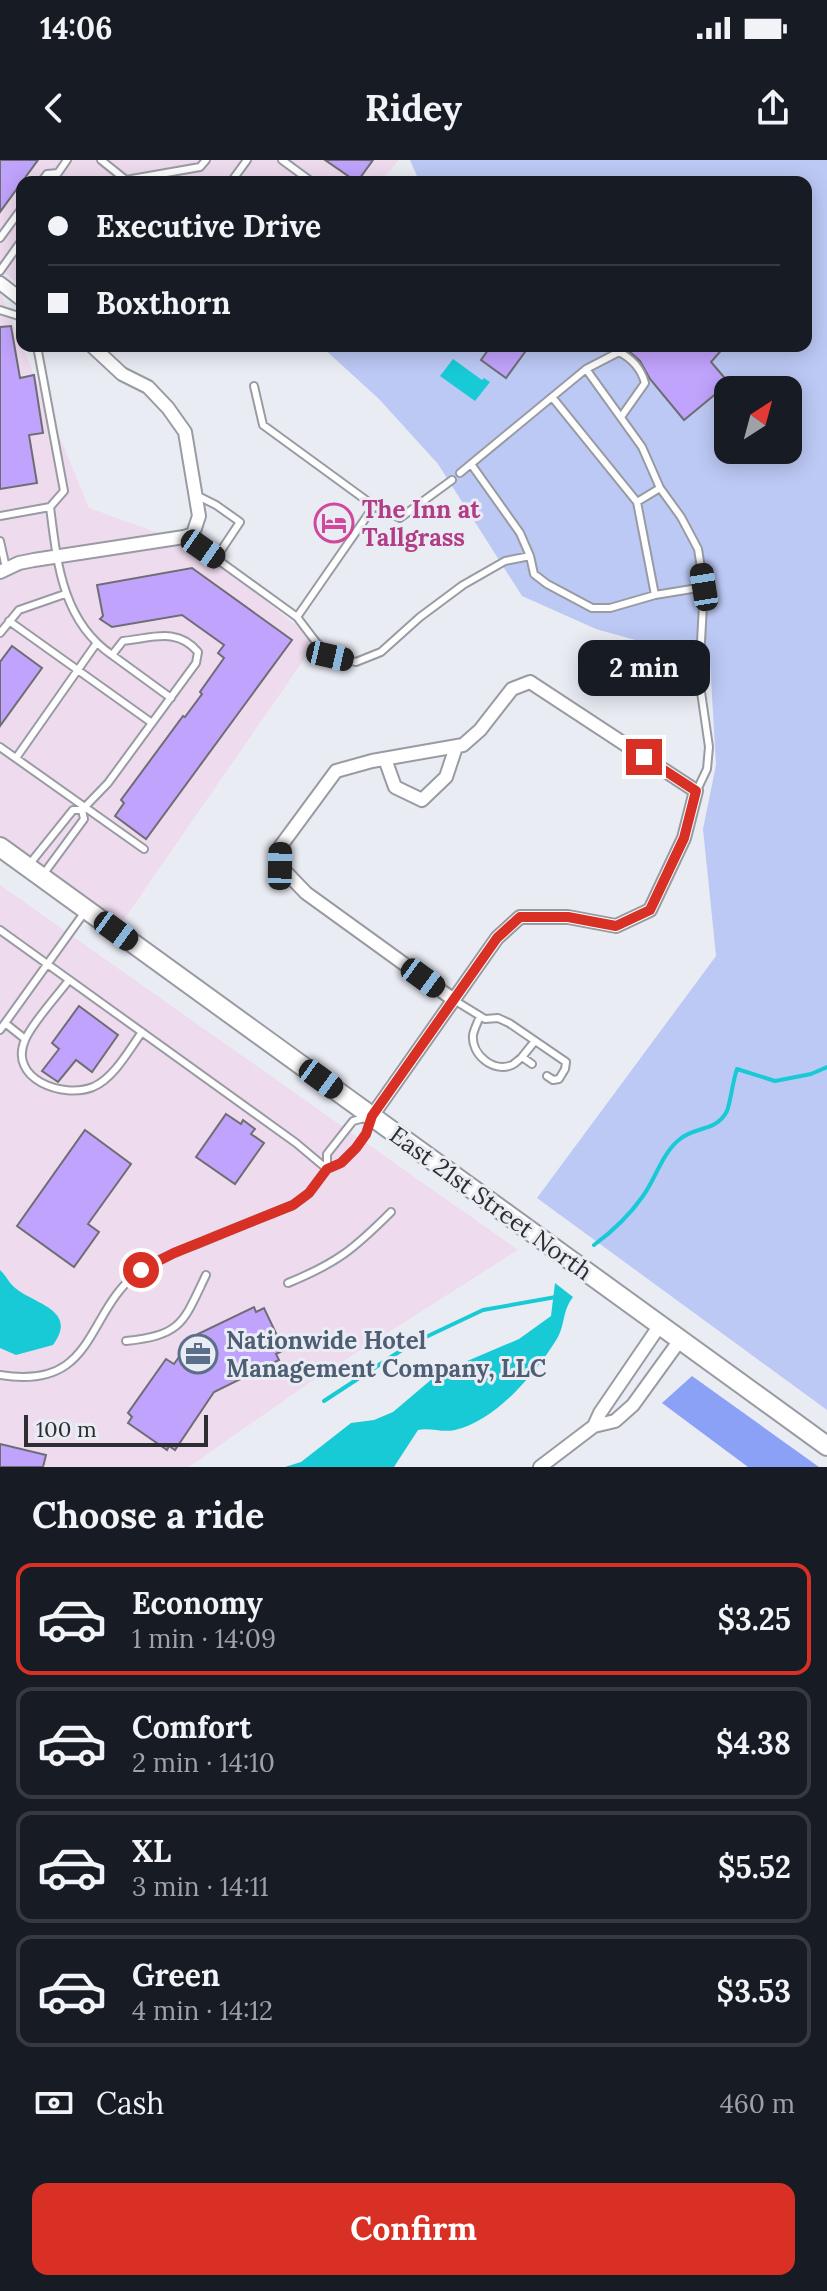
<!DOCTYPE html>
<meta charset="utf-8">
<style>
body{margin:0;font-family:Lora,serif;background:#242831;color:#f1f3f6;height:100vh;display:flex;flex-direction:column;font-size:30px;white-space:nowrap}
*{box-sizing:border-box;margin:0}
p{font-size:26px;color:#9ea1a6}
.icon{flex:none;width:44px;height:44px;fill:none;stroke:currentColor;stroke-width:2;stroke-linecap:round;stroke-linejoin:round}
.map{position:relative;height:1307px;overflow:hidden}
.panel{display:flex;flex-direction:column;background:#171b24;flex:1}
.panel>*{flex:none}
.hud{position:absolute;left:16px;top:16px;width:796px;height:176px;border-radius:16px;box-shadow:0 4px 20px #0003;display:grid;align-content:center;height:176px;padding:0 32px;background:#171b24}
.needle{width:52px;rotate:36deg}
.fabs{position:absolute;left:714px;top:216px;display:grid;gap:16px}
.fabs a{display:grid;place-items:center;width:88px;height:88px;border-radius:16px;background:#171b24;box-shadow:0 4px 20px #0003;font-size:40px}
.scale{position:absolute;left:24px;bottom:20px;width:184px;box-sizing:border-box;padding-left:8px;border:4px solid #2d2e31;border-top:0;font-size:22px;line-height:28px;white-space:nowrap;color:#2d2e31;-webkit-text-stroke:6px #eaecf4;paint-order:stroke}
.end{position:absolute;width:36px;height:36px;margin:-18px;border:10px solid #d93025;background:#fff;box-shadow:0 0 0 4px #fff}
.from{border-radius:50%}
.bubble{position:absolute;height:56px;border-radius:16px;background:#171b24;box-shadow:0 4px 20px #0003;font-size:26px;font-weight:800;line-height:56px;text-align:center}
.car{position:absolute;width:24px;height:48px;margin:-24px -12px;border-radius:10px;box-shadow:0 0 6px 2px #0007;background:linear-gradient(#222 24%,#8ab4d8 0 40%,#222 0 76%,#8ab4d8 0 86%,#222 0)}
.hud b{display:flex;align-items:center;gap:28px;height:76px;font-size:30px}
.hud b+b{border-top:2px solid #363941}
.hud i{width:20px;height:20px;background:#f1f3f6}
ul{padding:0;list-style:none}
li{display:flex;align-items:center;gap:24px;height:112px;margin:0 16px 12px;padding:0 16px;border:4px solid #363941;border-radius:16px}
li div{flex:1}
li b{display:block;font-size:30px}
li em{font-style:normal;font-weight:800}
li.current{border-color:#d93025}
li>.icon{width:72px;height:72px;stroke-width:1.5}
h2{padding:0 32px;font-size:36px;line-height:96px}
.pay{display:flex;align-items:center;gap:20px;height:88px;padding:0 32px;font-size:30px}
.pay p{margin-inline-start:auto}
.action{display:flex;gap:16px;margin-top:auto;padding:16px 32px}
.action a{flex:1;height:92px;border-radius:16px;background:#d93025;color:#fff;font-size:32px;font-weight:800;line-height:92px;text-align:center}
.status{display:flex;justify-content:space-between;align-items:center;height:56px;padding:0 40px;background:#171b24;direction:ltr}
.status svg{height:22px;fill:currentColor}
header{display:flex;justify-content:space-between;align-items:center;height:104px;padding:0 32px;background:#171b24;font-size:36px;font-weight:800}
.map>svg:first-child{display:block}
.commercial{fill:#eedcee}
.green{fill:#bcc9f4;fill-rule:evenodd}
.forest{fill:#8ba1f6}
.water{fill:#18cad6}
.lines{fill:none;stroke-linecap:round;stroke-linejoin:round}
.stream{stroke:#18cad6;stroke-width:4}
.building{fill:#c0a3fc;stroke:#6f6d74;stroke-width:2}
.service-casing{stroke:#999ba3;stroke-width:10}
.minor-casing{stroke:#999ba3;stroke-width:16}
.secondary-casing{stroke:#999ba3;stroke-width:22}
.service{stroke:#fff;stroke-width:6}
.minor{stroke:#fff;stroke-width:12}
.secondary{stroke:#fff;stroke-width:18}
.route{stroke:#d93025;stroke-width:10}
.labels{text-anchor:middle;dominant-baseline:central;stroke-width:6;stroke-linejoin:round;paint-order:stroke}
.hotel-label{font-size:24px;font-weight:bold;fill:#b23c85;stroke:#eaecf4;text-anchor:start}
.street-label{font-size:24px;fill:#2d2e31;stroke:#eaecf4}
.service-label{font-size:24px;font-weight:bold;fill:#4e5e75;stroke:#eaecf4;text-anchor:start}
</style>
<div class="status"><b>14:06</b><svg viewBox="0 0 49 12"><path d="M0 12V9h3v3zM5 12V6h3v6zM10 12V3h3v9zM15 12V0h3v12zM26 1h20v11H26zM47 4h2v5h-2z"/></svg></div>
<header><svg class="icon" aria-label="back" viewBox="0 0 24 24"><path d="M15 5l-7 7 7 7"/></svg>Ridey<svg class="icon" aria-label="share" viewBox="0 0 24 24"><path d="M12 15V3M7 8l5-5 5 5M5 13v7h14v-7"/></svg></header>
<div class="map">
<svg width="827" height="1307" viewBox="0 0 827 1307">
<rect width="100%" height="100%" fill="#eaecf4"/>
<!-- commercial -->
<path class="commercial" d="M0 0H399L380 22H22V127L0 109Z
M0 132 89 348 203 389 316 482 116 771 0 686Z
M0 725 518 1090 309 1223 189 1307H0Z"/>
<!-- green -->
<path class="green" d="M410 0H827V1250L537 1038 716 796 703 669 716 605 710 501 596 469 522 436 438 304 379 239 322 187 806 186V22H414L417 16ZM728 230H788V290H728Z"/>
<!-- forest -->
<path class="forest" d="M692 1216 819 1307H748L662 1243Z"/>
<!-- water -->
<path class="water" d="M453 199 482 220 484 218 490 222 475 241 440 216Z
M0 1110C5 1114 8 1121 12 1125 30 1144 80 1148 53 1185L16 1195 0 1188Z
M555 1123 573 1137C561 1153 566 1166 555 1182 534 1215 495 1261 455 1270 442 1273 430 1267 418 1270L394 1307H285L301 1302 351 1263 374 1260 393 1252 439 1213 519 1179 551 1156Z"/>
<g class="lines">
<!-- stream -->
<path class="stream" d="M594 1085C613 1071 629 1056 643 1036 656 1018 662 993 680 979 696 966 716 972 727 951 730 944 733 920 737 909L775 921 811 914 827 907
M324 1241 411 1184 483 1150 556 1137"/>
</g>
<!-- building -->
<path class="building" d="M0 0H38L0 52Z
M325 0H373L357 22Z
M11 166 20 218 34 215 43 273 29 275 37 323 0 329V167Z
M491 186H517L525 192 506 218 481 200Z
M623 186H725L711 202 729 223 684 260 650 219 640 201Z
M192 408 292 480 146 679 115 656 124 643 121 640 183 556 185 557 202 534 200 532 224 498 218 493 224 485 182 455 112 467 100 459 103 456 97 425Z
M12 486 42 508 0 566V502Z
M79 846 118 875 92 912 76 900 58 922 42 911 59 889 52 883Z
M226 954 241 964 243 960 255 969 251 974 264 983 235 1024 196 997Z
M85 970 131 1004 88 1064 99 1072 74 1107 17 1066Z
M254 1147 256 1152 264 1148 284 1190 276 1194 279 1200 214 1232 175 1290 169 1286 167 1290 128 1263 132 1257 128 1253 166 1199 174 1204 186 1187 201 1180 198 1174Z
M0 1284 46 1295 43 1307H0Z"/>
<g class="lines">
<defs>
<path id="service" d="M101 0 126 20 200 7 206 0
M282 0 312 22
M58 13 67 0
M41 22 47 14 58 13
M231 22 247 0
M0 78 22 48
M0 111 22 80
M0 150 22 157
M586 209 619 192C633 199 641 209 645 223L621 257
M254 226 263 265 374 346 400 358 452 320
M552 237 637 342 660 328
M471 304 520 373 530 396 534 414 547 424 592 448H610L655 435 704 427
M460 313 586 209 642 287 660 328 681 357 698 389 704 427 699 518 709 587 707 609 697 630
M196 335 216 345 240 362 216 398
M637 342 655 435
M0 356 50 347 64 331 37 186
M193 374 203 389 297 457 316 482 330 496 356 502 381 492 420 457 463 425 505 401 530 396
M0 381 6 408
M297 457 374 346
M9 461 152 563
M0 473 19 450 65 434
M112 495 171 538
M0 587 144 689
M16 598 96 484
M28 706 73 650H82L108 623 196 503 198 492C177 467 153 478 123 481L112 495C62 461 57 402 50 347
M42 716 84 659 82 650
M0 770 296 983 327 1009
M69 820C57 836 32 863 25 880 8 919 63 939 93 927 114 918 129 890 142 872
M454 840 485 859 498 858 509 863 566 902 565 909 559 919 553 920 547 916
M480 856C478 862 474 869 473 875 471 894 493 913 512 905 513 905 521 898 522 897
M5 863 25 879
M0 870 84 753
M532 904 522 897 535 881
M288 1123C337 1103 354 1089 391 1052
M126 1181C182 1175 183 1163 206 1115
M0 1215C98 1231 84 1151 141 1110 159 1098 182 1090 202 1082 232 1069 263 1057 293 1045L309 1033 327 1009 341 1003 356 988 366 974 372 956 353 961 327 994V1009"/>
<path id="minor" d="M0 123 22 140
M0 412 19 403 34 400 184 377 193 374 199 356 185 272 168 248 148 227 122 214 92 186
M385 599 395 627 422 640 446 617 456 587
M372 956 497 778 520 757H568L616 766 650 750 684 678 696 631 530 522 512 529 480 570 463 585 372 601 336 611 280 687V706L306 733 454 840
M594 1266 600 1253 660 1165
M540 1307 594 1266 615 1261 633 1245 680 1180"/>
<path id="secondary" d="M0 687 827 1286"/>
</defs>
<!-- service casing -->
<use href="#service" class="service-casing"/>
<!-- minor casing -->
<use href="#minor" class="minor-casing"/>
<!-- secondary casing -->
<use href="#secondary" class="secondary-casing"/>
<!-- service -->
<use href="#service" class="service"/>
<!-- minor -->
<use href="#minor" class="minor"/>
<!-- secondary -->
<use href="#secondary" class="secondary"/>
</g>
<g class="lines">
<!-- route -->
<path class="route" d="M141 1110 174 1093 293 1045 309 1033 327 1009 341 1003 356 988 366 974 372 956 497 778 520 757H568L616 766 650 750 684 678 696 631 644 597"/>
</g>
<!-- icons -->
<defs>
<symbol id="hotel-ring" viewBox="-11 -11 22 22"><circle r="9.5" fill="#eaecf4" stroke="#d1479c" stroke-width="1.5"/><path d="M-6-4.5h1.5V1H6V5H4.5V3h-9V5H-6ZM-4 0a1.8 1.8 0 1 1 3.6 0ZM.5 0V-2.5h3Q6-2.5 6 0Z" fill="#d1479c"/></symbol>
<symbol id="office-ring" viewBox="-11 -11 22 22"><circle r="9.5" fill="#eaecf4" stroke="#5c6f8a" stroke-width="1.5"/><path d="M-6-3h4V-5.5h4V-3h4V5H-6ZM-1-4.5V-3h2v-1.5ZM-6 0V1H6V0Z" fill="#5c6f8a"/></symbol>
</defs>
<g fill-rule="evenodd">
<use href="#hotel-ring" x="312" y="341" width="44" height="44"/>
<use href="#office-ring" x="176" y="1172" width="44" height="44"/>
</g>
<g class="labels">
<!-- hotel labels -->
<g class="hotel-label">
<text x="362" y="349">The Inn at<tspan x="362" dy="28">Tallgrass</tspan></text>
</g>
<!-- street labels -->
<g class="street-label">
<text transform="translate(491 1043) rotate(36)">East 21st Street North</text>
</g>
<!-- service labels -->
<g class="service-label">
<text x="226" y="1180">Nationwide Hotel<tspan x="226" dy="28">Management Company, LLC</tspan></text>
</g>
</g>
</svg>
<div class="fabs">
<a><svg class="needle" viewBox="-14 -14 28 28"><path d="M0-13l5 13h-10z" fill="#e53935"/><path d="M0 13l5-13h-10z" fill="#9ea1a6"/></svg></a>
</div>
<div class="scale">100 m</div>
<i class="end from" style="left:141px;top:1110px"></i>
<i class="end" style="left:644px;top:597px"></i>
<div class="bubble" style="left:578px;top:480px;width:132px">2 min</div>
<i class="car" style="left:203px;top:389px;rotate:125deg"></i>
<i class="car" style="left:704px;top:427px;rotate:351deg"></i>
<i class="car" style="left:330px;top:496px;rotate:103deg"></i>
<i class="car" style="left:280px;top:706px;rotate:1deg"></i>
<i class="car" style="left:116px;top:771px;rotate:126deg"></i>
<i class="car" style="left:423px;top:818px;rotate:126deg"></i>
<i class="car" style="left:321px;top:919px;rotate:126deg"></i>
<div class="hud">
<b><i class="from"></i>Executive Drive</b>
<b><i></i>Boxthorn</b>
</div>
</div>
<section class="panel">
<h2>Choose a ride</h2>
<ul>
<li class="current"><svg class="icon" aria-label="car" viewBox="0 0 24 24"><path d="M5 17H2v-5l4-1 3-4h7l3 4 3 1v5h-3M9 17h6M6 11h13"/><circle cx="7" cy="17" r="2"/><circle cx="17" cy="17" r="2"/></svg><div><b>Economy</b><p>1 min · 14:09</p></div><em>$3.25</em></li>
<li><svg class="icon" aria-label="car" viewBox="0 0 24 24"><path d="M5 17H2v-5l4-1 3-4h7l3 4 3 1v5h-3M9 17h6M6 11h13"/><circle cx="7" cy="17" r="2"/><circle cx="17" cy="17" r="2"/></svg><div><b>Comfort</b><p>2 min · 14:10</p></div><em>$4.38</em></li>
<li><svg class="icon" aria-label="car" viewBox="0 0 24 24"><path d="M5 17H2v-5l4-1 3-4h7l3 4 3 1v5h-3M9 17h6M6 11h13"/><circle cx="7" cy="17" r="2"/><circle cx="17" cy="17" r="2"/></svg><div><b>XL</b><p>3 min · 14:11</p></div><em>$5.52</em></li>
<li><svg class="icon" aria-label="car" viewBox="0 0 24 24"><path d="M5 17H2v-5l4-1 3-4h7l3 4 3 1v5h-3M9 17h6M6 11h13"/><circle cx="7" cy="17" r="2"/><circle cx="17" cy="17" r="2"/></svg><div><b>Green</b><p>4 min · 14:12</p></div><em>$3.53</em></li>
</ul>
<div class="pay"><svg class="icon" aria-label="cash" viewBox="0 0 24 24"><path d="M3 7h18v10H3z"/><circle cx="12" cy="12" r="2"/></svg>Cash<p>460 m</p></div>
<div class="action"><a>Confirm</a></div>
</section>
